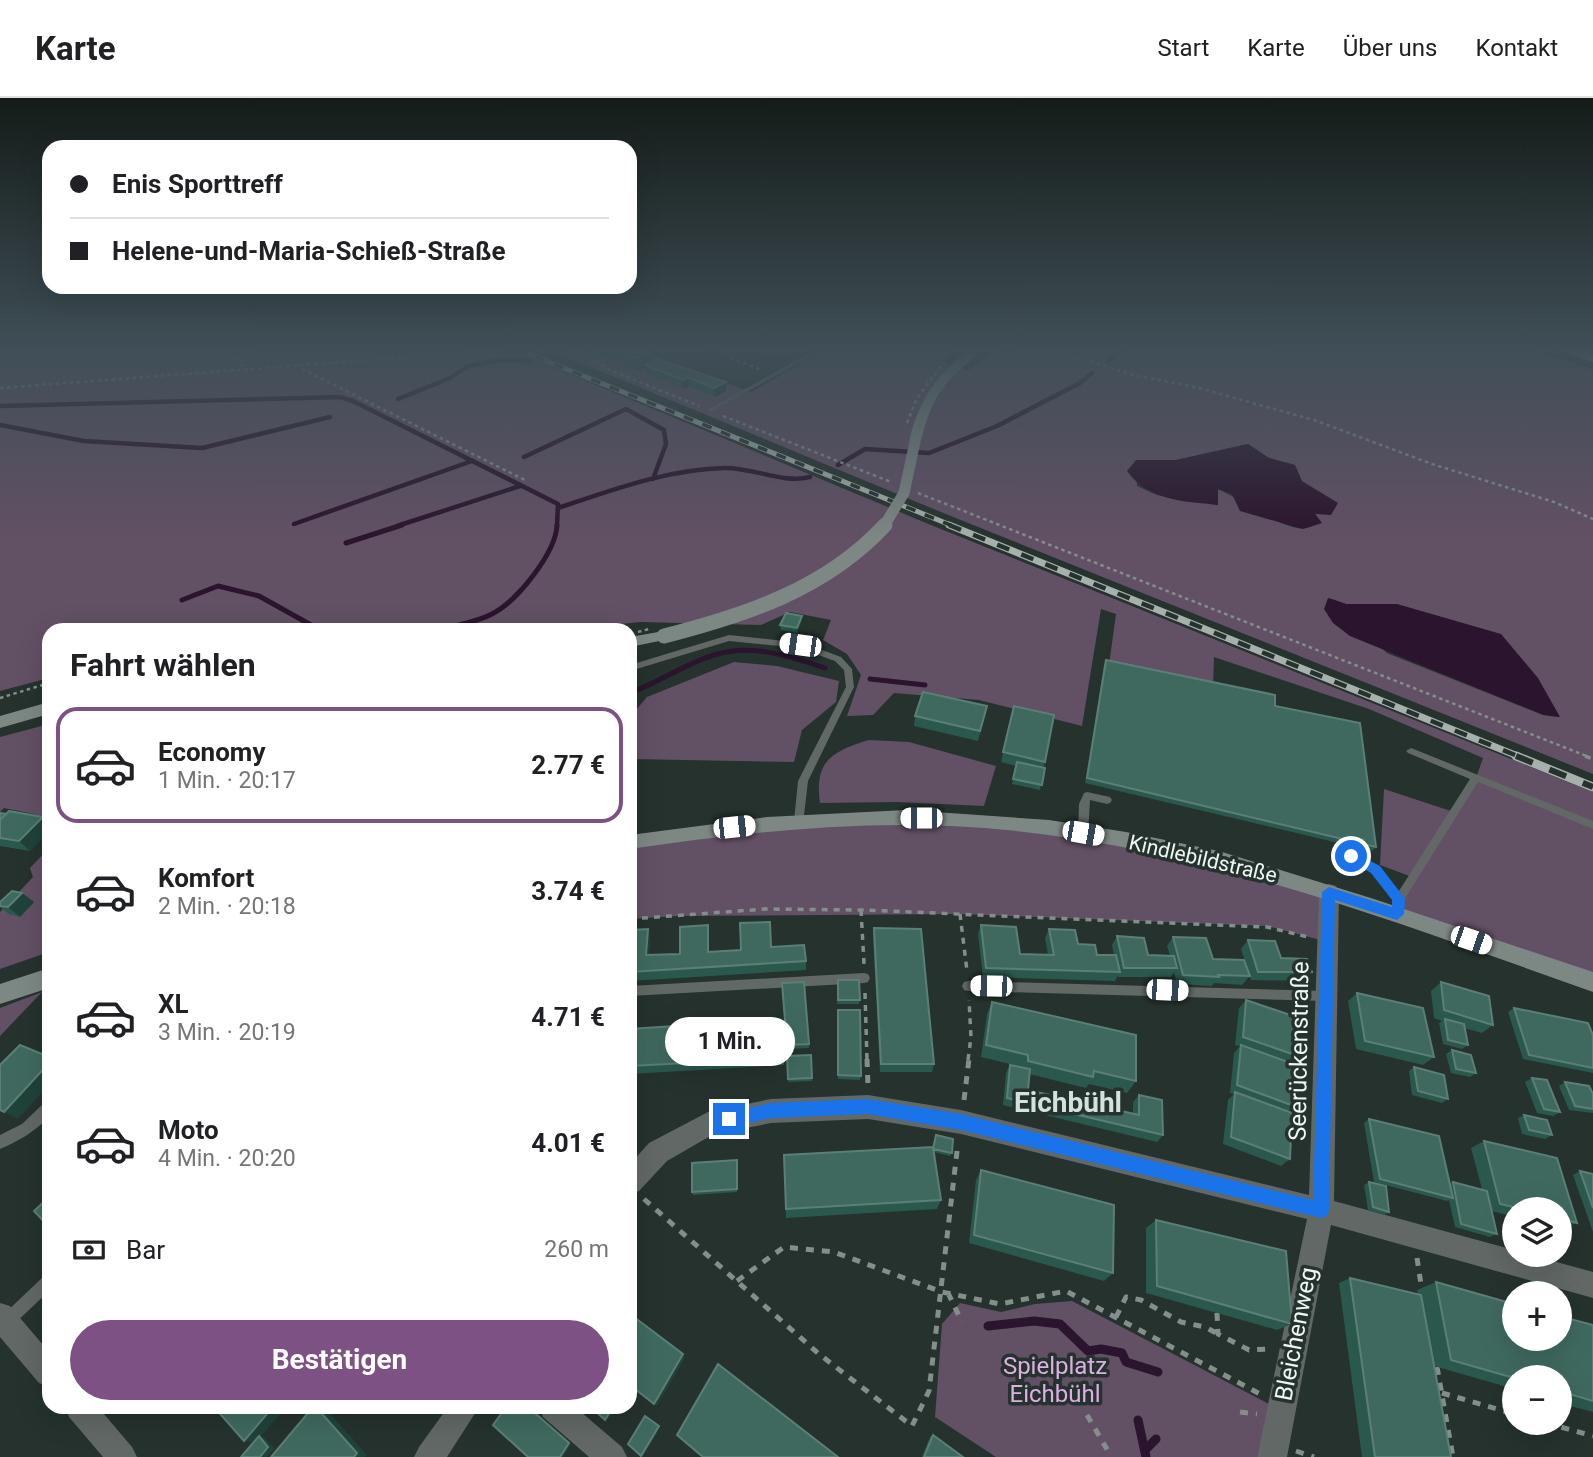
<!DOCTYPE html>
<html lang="de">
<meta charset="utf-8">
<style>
body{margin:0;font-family:Roboto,sans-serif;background:#f2f2f2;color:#202124;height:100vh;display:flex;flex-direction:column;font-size:26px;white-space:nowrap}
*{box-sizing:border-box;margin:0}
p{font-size:23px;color:#757577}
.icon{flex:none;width:38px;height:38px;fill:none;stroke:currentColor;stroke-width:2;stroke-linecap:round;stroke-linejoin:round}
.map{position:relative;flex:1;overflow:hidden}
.panel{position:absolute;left:42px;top:525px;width:595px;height:791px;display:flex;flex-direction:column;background:#fff;border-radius:21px;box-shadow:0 7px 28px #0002}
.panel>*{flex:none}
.hud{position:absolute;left:42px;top:42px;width:595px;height:154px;border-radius:21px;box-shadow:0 7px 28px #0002;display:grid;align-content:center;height:154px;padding:0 28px;background:#fff}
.tools{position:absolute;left:1502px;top:1099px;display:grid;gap:14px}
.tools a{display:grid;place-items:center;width:70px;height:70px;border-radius:50%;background:#fff;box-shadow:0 7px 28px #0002;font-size:35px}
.end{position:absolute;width:32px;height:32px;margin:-16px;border:9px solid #1a73e8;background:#fff;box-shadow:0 0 0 4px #fff}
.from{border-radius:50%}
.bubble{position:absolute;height:49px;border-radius:24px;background:#fff;box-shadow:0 7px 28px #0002;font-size:23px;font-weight:700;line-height:49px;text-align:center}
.car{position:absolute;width:21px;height:42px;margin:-21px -10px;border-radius:9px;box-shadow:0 0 5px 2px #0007;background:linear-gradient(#fff 24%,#345 0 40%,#fff 0 76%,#345 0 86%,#fff 0)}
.hud b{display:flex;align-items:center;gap:24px;height:66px;font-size:26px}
.hud b+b{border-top:2px solid #e0e0e0}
.hud i{width:18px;height:18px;background:#202124}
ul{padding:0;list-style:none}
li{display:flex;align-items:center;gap:21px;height:116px;margin:0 14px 10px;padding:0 14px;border:4px solid transparent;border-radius:21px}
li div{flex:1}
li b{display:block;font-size:26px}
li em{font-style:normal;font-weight:700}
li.on{border-color:#7d5184}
li>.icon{width:63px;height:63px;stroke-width:1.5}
h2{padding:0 28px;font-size:32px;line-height:84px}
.pay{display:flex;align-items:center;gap:18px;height:77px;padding:0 28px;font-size:26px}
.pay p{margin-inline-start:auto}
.primary-button{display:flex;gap:14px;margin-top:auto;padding:14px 28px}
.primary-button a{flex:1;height:80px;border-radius:42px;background:#7d5184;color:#fff;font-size:28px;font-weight:700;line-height:80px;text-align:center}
header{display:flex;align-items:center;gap:42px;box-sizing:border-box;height:98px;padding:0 35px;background:#fff;border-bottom:2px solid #e0e0e0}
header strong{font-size:33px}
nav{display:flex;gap:38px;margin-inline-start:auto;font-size:24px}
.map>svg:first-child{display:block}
.green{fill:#625064;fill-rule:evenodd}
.water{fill:#2b142d}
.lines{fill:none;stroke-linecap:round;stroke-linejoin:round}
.stream-far2{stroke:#2b142d;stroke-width:4.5}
.stream-far1{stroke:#2b142d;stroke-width:5}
.stream{stroke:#2b142d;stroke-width:9}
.path-far2{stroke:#848f8b;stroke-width:2.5;stroke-dasharray:3.5 3.5;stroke-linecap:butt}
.path-far1{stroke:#848f8b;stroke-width:3.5;stroke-dasharray:6 6;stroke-linecap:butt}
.path{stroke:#848f8b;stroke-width:5;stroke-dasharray:8 8;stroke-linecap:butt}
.lane{fill:#616866;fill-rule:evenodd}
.street{fill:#616866;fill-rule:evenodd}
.secondary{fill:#7d8884;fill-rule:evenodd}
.primary{fill:#93a09c;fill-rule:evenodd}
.highway{fill:#a6b6b1;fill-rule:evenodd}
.rail-far2-casing{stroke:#a6b0ad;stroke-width:5}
.rail-far1-casing{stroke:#a6b0ad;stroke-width:7}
.rail-casing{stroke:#a6b0ad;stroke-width:9}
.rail-far2{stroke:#25322e;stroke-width:3.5;stroke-dasharray:10;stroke-linecap:butt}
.rail-far1{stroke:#25322e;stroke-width:4.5;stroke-dasharray:13;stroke-linecap:butt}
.rail{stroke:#25322e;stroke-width:6;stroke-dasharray:18;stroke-linecap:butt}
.path-bridge{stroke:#848f8b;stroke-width:2.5;stroke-dasharray:3.5 3.5;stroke-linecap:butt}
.secondary-bridge-far1{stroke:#7d8884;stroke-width:11}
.secondary-bridge{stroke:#7d8884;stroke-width:15}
.wall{fill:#2a584d}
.shaded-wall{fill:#1f4239}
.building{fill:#3f695f;stroke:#5b7f76;stroke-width:2}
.route{fill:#1a73e8}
.labels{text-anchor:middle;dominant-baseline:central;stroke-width:7;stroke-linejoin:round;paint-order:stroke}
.street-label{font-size:21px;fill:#eff7f4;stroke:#25322e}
.near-street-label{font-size:24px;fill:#eff7f4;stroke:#25322e}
.near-park-label{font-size:24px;fill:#ddafe2;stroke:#25322e}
.near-quarter-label{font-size:28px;font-weight:bold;fill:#d2e2dd;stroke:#25322e}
</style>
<header>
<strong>Karte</strong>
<nav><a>Start</a><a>Karte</a><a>Über uns</a><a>Kontakt</a></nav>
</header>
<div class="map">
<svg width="1593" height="1359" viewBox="0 0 1593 1359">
<rect width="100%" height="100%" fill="#25322e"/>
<!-- green -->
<path class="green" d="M0 251H511L519 255 926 425 1593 694V885L1397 816 1412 779 1380 767 1384 691 1454 714 1476 680 1483 660 1369 611 1214 559 1213 588 1109 567 1116 516 1101 511 1082 628 979 602 894 595 873 617 847 618 861 577 847 556 823 542 831 522 790 514 761 527 640 524 564 532H49V580L0 593Z
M547 251H631L751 294 827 251H954L941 264 968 272 998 251H1525L1593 271V676L936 412ZM1248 346 1269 360 1295 367 1315 416 1321 424C1316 426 1310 430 1305 430 1285 434 1239 399 1217 391L1218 407 1157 397 1137 388 1136 362H1176ZM1329 500 1346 506H1397L1559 619 1543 617 1387 555Z
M734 564 777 568 839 583 836 604 802 632 794 664 630 661V619L647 599Z
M49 626V719L4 710 0 714V639Z
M869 642 909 644 996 668 984 708 897 704 820 705C814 663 832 653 869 642Z
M868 721 1083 735 1329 794 1328 844 1267 828 960 816 677 818 630 821V744Z
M49 750V854L0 871V814L33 779 30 770Z
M42 894 0 938V910Z
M1072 1203 1269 1306 1257 1359H996L935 1319 942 1226 960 1205 1001 1214 1035 1206Z"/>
<!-- water -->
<path class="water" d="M1248 346 1269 360 1295 367 1302 383 1338 405 1331 417 1315 416 1322 425 1303 431 1240 413 1232 396 1218 391V407C1183 403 1149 403 1127 373L1136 362H1176Z
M1328 500 1346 506H1397L1501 536 1538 580 1560 619 1544 617 1350 538 1333 525 1324 511Z"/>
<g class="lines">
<!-- stream-far2 -->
<path class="stream-far2" d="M555 254 564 252
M1109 262 1124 251
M398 301 450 280 468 268 499 262 529 263
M0 308 340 299 353 303 558 406 557 428
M0 327 84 343 202 350 330 319
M524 359 626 311 664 332 666 346 653 381
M838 367 865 351 929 355 997 328 1080 285 1092 275
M558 410C612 392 668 371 725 370 756 370 783 386 810 379
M294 426 472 363
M397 428 520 388"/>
<!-- stream-far1 -->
<path class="stream-far1" d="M346 445 402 427
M182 502 218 488 259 498 320 532
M440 532C457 527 477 524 492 516 517 504 556 454 557 427
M870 581 925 587
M630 595C659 584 685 566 714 557 751 545 789 558 825 570"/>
<!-- stream -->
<path class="stream" d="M988 1228 1034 1223 1060 1226 1088 1253 1101 1251 1122 1255 1126 1264 1158 1274
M1138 1322 1146 1359
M1145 1352 1156 1341"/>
<!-- path-far2 -->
<path class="path-far2" d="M220 251 243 265 241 270
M578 251 610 272 699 308
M711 251 759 271
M1050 251 1133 277 1195 289 1314 322 1432 366 1554 404 1593 421
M297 266 302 271 527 383
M0 290 514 251
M723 318 891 384
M918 395 1589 659
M0 600 49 585"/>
<!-- path-far1 -->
<path class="path-far1" d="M1585 658 1593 661
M861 812 864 866
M960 816 967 873
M630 821 765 811 861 812 1267 829 1308 839
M865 895 867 962
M968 962 971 939 969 902"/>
<!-- path -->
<path class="path" d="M867 961 868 988
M964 1002 969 961
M644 1101 819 1256 912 1328 929 1293 958 1045
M1417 1160 1422 1193
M737 1183 784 1149 834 1154 942 1194 1000 1206 1066 1193 1262 1297
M948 1195 962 1224
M1217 1215 1218 1236 1249 1252 1270 1251
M1116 1219 1126 1199 1141 1202 1181 1224 1205 1229 1218 1236
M1437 1269 1453 1359
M1442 1295 1514 1316
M1240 1314 1257 1316
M1087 1317 1108 1353
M1546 1325 1593 1338
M1296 1353 1314 1359"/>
<!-- lane -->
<path class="lane" d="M817 251H824L712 313 707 312Z
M729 537 803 545 841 559 852 571 854 589 808 683 803 726H795L794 723 798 683 846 589 844 572 835 563 799 550 729 543 630 573V567Z
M1411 650 1593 723V731L1478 684 1404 802 1401 819 1397 821 1393 819 1392 816 1393 802 1371 774 1347 761 1346 758 1347 755 1351 754 1355 755 1379 768 1399 793 1470 681 1408 655 1406 653Z
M1087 694 1110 699 1112 702 1110 705 1107 706 1090 702 1088 735 1087 738H1079L1078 735 1079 706 1084 695Z
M864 875 868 876 870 880 868 884 864 885 630 898V888Z
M968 883 1326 893 1330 894 1332 898 1330 902 1326 903 968 893 964 892 962 888 964 884Z
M49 1004V1019C34 1034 19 1043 0 1051V1037L22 1026 44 1005Z
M49 1176V1193L11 1229 6 1231 1 1229V1219L44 1178Z"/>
<!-- street -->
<path class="street" d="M1329 786 1336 788 1339 794 1334 1103 1514 1152V1157H1531L1593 1174V1200L1331 1127 1287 1359H1257L1307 1121 961 1036 868 1021 771 1025 712 1037 667 1063 639 1093 630 1096V1066L649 1045 708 1014 771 1001 868 997 961 1012 1309 1097 1319 794 1322 788Z
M0 1205 10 1208 49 1254V1289L39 1285 0 1239Z
M65 1309H98L132 1349 137 1359H103L69 1319Z
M448 1309H479L447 1359H414L419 1349Z
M539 1309H575L622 1349 627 1359H589L543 1319Z"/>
<!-- secondary -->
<path class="secondary" d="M971 251H983C948 283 934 290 922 339L912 341 910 339C920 301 938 274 971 251Z
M664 533 669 535 672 538 669 541 630 549V539Z
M49 604V616L0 630V618Z
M906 712 1049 722 1126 734 1219 753 1374 801 1593 874V894C1384 820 1175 738 951 728 843 723 736 736 630 751V737L767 719Z
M49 870V890L0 906V886Z"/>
<!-- primary -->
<path class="primary" d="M1584 251H1593V256Z"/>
<!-- highway -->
<path class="highway" d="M1555 251H1576L1593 256V264Z"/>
<defs>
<path id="rail-far2" d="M517 251 953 428"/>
<path id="rail-far1" d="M949 427 1520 659"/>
<path id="rail" d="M1516 658 1593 689"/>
</defs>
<!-- rail-far2 casing -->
<use href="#rail-far2" class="rail-far2-casing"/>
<!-- rail-far1 casing -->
<use href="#rail-far1" class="rail-far1-casing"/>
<!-- rail casing -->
<use href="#rail" class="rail-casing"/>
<!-- rail-far2 -->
<use href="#rail-far2" class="rail-far2"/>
<!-- rail-far1 -->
<use href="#rail-far1" class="rail-far1"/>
<!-- rail -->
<use href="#rail" class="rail"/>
<!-- path-bridge -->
<path class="path-bridge" d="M907 325 917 300 944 264
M638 534 649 531"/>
<!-- secondary-bridge-far1 -->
<path class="secondary-bridge-far1" d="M884 428 904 395 916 339"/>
<!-- secondary-bridge -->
<path class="secondary-bridge" d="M664 538C746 517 826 491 885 427"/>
</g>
<!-- wall -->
<path class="wall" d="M591 251H646L651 253 652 263 726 293 715 299 689 288 684 291 646 276 645 270 638 273 591 254Z
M802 518V523L797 535 781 532 780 527Z
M1106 562 1275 608 1376 749 1372 753 1085 685 1104 567Z
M987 608 978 643 914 628 915 618Z
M1014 608 1045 664 1040 692 1012 686 1016 668 1001 664Z
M43 719 49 725V733L30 753 0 748V740Z
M22 795 34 804 20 819 9 816 0 809V804Z
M981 827 1020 856 1048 857 1045 840 1049 831 1097 857H1114L1112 847 1117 838 1148 857 1170 858 1167 848 1173 839 1213 861 1250 878 1242 887 1214 885 1212 888 1177 886 1174 874 1171 879H1118V877L1115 883 983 879 978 836Z
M874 830 934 966 932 974H880L873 839Z
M648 831 650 840 649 857 680 856 709 836V854L771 849 806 863V872L630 883V832Z
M1248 842 1281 860 1312 874 1304 883 1251 882 1241 851Z
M838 882 860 902 859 906H837Z
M1441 884 1493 927 1482 935 1464 930 1468 947 1462 951 1443 946 1439 925 1442 923 1434 920 1431 893Z
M782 885 809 946V950L787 951Z
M1357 895 1434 959 1423 967 1356 951 1348 903Z
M1246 902 1298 958 1291 965 1294 1008 1287 1014 1290 1061 1281 1068 1223 1046 1228 1002 1234 996 1230 995 1234 955 1240 948 1235 947 1239 910Z
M992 904 1136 983 1127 995 1089 986 1086 990 1029 976 1028 992 1133 1016V1004L1139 997 1163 1037 1157 1044 1003 1007 1006 975 1010 967 1022 970V969L981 959 987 916Z
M1514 910 1593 937V975L1523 961 1508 914Z
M838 912 861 978 860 982 838 981Z
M782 923 784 967 630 976V931Z
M1452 952 1476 975 1470 979 1451 975 1446 956Z
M811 957 812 983 788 984 787 958Z
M1414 969 1448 1001 1442 1005 1412 997 1409 973Z
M1532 980 1560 1014 1553 1018 1537 1015 1525 984Z
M1565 984 1593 996V1015L1569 1012 1559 988Z
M1524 1017 1552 1037 1545 1041 1522 1036 1518 1020Z
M1369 1021 1450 1085 1453 1084 1482 1091 1471 1050 1484 1043 1577 1125 1562 1130H1559V1111H1514V1119L1492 1113 1497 1136 1490 1139 1455 1129 1449 1102 1447 1103 1374 1084 1364 1025Z
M936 1037 952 1055 950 1058 934 1054 941 1102 937 1111 786 1120 784 1057 933 1049Z
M737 1065V1094L693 1097 692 1094Z
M981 1072 1113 1175 1104 1183 969 1145 976 1082Z
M1580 1073 1593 1076V1134L1573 1077Z
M1369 1084 1389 1114 1384 1117 1368 1112 1364 1087Z
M1156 1122 1292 1226 1277 1232 1146 1195V1130Z
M1350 1180 1418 1197 1417 1192 1436 1184 1593 1227V1314L1559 1305V1279H1514V1291L1434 1268 1451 1359H1362L1339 1185Z
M933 1337 963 1359H922L930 1339Z"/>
<!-- shaded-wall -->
<path class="shaded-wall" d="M651 253 652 266 645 267V270L638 273 637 260Z
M688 279 689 288 684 291 683 282Z
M726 284V293L715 299 714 290Z
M802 518V523L797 535V530Z
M43 719 49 725V733L30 753 19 743Z
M22 795 34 804 20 819 8 809Z
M648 831 650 840 648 866 646 857Z
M49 965V982L46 980 49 982V987L18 1021 4 1014Z
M683 1256 685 1260 657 1308 654 1306Z
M273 1309H286L261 1339H264L274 1350 267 1359H260L256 1345 244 1343Z
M316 1309 325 1310 367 1357 365 1359H354Z
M528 1309H530L571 1346 563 1359H560Z
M613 1309H616L607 1323 605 1322Z
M659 1328 660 1329 643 1359 641 1358Z"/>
<!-- building -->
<path class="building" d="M615 251H646L651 253 637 260Z
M657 261 726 284 714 290 688 279 683 282 645 267Z
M786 515 802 518 797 530 780 527Z
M1106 562 1275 597V608L1360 625 1376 749 1087 680Z
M923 594 987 608 980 633 915 618Z
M1014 608 1054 617 1045 664 1003 654Z
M1017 664 1045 670 1042 687 1013 681Z
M9 713 43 719 19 743 0 740V722Z
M0 715 6 716 0 722Z
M12 793 22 795 8 809 0 808V804Z
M770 824 771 849 804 847 806 863 630 874V832L648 831 646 857 680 856V829L708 827V854L741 852 740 825Z
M981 827 1016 829 1020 856 1054 857 1049 831 1075 832 1078 846 1095 847 1097 857H1116L1120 874 986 870Z
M874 830 921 831 934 966H881Z
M1117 838 1144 840 1148 857 1174 858 1177 870H1124Z
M1173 839 1206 840 1213 861 1244 862 1250 878 1218 877 1219 879 1183 877Z
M1248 842 1275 843 1281 860 1307 861 1312 874H1258Z
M838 882H859L860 902H838Z
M804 884 809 946 787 947 782 885Z
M1441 884 1489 898 1493 927 1444 912Z
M1357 895 1423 910 1434 959 1365 943Z
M1246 902 1299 920 1298 958 1243 939Z
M992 904 1136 937V983L1094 973 1093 979 1028 963V957L986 947Z
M1514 910 1588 925 1593 937V970L1529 957Z
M838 912H860L861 978 838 977Z
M1445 921 1464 926 1468 947 1448 942Z
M782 923 784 960 630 968V931L706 926Z
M20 947 49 959V965L4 1014 0 1012V967Z
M1241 947 1296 967 1294 1008 1237 987Z
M1452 952 1471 957 1476 975 1456 971Z
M811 957 812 980 788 981 787 958Z
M1010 967 1030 971 1028 992 1139 1017V997L1162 1002 1163 1037 1007 1000Z
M1414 969 1444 977 1448 1001 1418 993Z
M1532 980 1547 982 1560 1014 1544 1011Z
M1565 984 1589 988 1593 996V1011L1575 1008Z
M1235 994 1292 1015 1290 1061 1231 1039Z
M1524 1017 1547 1022 1552 1037 1529 1032Z
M1369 1021 1439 1038 1453 1100 1380 1081Z
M936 1037 953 1041 952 1055 933 1051Z
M1484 1043 1557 1060 1577 1125 1559 1120V1111H1522L1500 1106Z
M933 1049 941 1102 786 1111 784 1057Z
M737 1062V1091L692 1094V1065Z
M981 1072 1114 1107 1113 1175 974 1137Z
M1580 1073 1593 1076V1110Z
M1369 1084 1386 1088 1389 1114 1373 1109Z
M1453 1084 1487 1093 1497 1136 1461 1126Z
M49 1099V1129L34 1113Z
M1156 1122 1286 1153 1292 1226 1157 1188Z
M1350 1180 1421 1197 1451 1359H1375Z
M1436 1184 1514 1206V1241H1559V1218L1593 1227V1303L1559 1293V1279L1514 1280 1451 1262Z
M630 1216 683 1256 654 1306 630 1287Z
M718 1266 838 1359H703L677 1337Z
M214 1309H273L244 1343Z
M313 1309H316L357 1355 354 1359H271Z
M506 1309H528L569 1345 560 1359H528L493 1327Z
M591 1309H613L605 1322Z
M645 1318 659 1328 641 1358 628 1346Z
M933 1337 963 1359H924Z
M259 1338 268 1349 260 1359H241Z"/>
<!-- sky -->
<linearGradient id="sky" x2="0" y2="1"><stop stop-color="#141c19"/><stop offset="0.57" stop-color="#404f57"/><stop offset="1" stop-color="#404f57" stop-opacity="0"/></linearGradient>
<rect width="1593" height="442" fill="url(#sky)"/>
<!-- route -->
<path class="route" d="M1351 753 1380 768 1405 801 1404 816 1397 822 1335 802 1329 1112 1327 1118 1321 1120 961 1032 868 1016 771 1020 729 1029 724 1027 722 1021 724 1016 771 1005 868 1001 961 1016 1313 1102 1322 794 1329 789 1392 809V802L1371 775 1347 761V754Z"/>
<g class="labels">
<!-- street labels -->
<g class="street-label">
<text transform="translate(1203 761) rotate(13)">Kindlebildstraße</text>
</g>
<!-- near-street labels -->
<g class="near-street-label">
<text transform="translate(1299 953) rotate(-89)">Seerückenstraße</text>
<text transform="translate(1296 1236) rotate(-79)">Bleichenweg</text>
</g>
<!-- near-park labels -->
<g class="near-park-label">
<text x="1055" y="1268">Spielplatz<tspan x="1055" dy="28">Eichbühl</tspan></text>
</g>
<!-- near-quarter labels -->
<g class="near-quarter-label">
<text x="1068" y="1004">Eichbühl</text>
</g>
</g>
</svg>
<div class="tools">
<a><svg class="icon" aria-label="layers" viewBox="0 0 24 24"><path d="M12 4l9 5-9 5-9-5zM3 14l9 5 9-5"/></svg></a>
<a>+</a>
<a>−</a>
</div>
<i class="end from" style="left:1351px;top:758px"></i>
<i class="end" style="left:729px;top:1021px"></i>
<div class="bubble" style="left:665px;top:919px;width:130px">1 Min.</div>
<i class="car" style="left:800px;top:547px;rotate:278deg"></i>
<i class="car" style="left:921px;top:720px;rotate:270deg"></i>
<i class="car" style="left:734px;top:729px;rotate:84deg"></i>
<i class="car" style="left:1083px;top:735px;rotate:100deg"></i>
<i class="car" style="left:1471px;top:842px;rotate:109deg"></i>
<i class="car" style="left:991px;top:888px;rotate:271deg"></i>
<i class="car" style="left:1167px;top:892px;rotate:92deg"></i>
<div class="hud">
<b><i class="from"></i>Enis Sporttreff</b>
<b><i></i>Helene-und-Maria-Schieß-Straße</b>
</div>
<section class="panel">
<h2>Fahrt wählen</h2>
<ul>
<li class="on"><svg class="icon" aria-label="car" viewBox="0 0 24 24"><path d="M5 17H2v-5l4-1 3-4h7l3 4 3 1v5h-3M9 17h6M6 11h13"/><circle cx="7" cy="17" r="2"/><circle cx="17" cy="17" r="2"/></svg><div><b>Economy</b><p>1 Min. · 20:17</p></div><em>2.77 €</em></li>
<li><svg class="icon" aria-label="car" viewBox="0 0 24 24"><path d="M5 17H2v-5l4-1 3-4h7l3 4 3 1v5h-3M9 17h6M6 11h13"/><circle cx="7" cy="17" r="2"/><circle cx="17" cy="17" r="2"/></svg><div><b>Komfort</b><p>2 Min. · 20:18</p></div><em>3.74 €</em></li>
<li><svg class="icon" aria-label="car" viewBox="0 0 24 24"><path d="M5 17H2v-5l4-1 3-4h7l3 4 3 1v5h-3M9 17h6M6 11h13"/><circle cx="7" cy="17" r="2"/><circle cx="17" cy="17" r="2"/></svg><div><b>XL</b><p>3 Min. · 20:19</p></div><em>4.71 €</em></li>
<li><svg class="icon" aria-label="car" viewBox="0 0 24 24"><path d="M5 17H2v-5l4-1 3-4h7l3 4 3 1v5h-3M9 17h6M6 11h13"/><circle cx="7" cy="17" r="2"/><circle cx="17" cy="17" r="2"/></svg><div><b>Moto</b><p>4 Min. · 20:20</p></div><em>4.01 €</em></li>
</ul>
<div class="pay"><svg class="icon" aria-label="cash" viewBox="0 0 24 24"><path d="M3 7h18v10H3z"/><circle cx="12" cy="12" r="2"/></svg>Bar<p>260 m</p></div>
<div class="primary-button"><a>Bestätigen</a></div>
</section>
</div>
